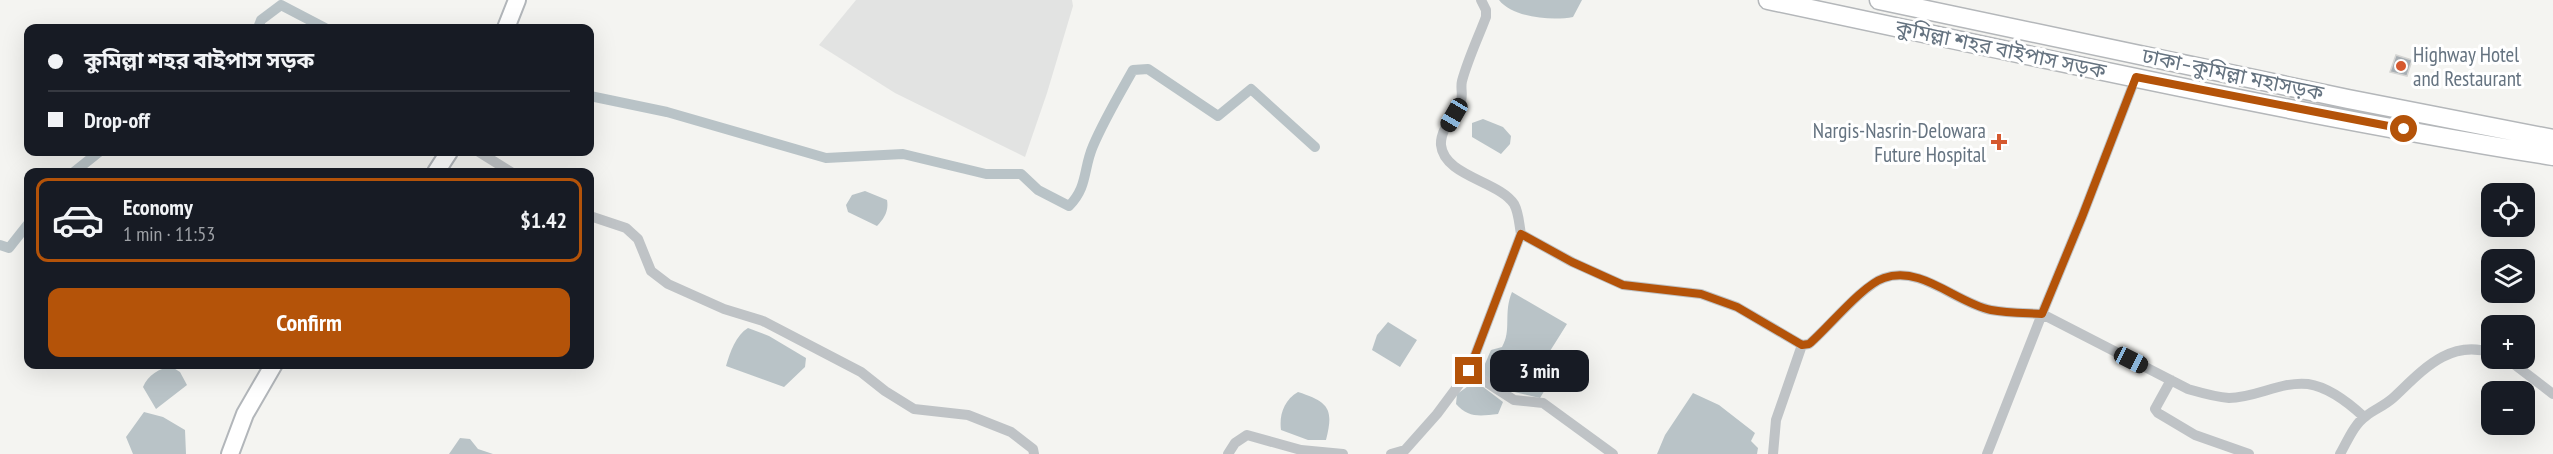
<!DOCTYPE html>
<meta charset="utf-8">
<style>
body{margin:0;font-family:"PT Sans Narrow","Noto Sans Bengali",sans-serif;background:#20242c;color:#f1f3f6;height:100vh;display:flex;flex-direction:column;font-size:22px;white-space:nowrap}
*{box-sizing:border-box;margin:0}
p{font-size:20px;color:#9ea1a6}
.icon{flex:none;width:33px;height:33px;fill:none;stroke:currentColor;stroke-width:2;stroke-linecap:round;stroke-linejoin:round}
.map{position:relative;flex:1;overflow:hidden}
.drawer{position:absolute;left:24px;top:168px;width:570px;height:201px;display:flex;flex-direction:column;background:#171b24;border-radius:12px;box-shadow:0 6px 24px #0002}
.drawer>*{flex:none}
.top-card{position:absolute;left:24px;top:24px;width:570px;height:132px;border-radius:12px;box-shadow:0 6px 24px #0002;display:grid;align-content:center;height:132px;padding:0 24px;background:#171b24}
.fabs{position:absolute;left:2481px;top:183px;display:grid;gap:12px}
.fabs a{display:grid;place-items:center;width:54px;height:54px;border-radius:12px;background:#171b24;box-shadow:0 6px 24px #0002;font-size:30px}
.end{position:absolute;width:27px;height:27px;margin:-14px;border:8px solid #b45309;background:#fff;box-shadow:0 0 0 3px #fff}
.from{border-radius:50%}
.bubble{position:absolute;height:42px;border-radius:12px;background:#171b24;box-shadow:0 6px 24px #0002;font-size:20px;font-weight:700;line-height:42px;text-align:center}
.car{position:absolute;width:18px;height:36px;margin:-18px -9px;border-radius:8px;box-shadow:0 0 4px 2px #0007;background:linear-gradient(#222 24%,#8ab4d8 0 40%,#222 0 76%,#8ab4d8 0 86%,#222 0)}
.top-card b{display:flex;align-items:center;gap:21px;height:57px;font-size:22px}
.top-card b+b{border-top:2px solid #363941}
.top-card i{width:15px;height:15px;background:#f1f3f6}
ul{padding:10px 0 0;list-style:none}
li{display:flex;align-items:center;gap:18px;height:84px;margin:0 12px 9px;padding:0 12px;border:3px solid transparent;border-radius:12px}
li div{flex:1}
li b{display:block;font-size:22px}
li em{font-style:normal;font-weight:700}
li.active{border-color:#b45309}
li>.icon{width:54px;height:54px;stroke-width:1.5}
.action{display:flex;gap:12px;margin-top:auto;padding:12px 24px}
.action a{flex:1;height:69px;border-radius:12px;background:#b45309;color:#fff;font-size:24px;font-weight:700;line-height:69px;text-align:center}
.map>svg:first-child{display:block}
.built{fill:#e2e3e2}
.water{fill:#b9c3c7}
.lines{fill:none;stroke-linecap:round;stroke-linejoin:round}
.canal{stroke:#b9c3c7;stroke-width:10}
.building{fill:#a7aeb3;stroke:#d5d5d3;stroke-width:1.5}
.secondary-casing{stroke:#b2b6ba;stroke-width:20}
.trunk-casing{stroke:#b4b7ba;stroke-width:21}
.minor{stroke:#bfc3c6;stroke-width:10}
.secondary{stroke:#fff;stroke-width:16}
.trunk{stroke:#fff;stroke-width:18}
.route{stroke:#b45309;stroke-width:8}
.poi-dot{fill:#d5592f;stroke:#fff;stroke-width:2}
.labels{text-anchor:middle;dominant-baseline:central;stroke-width:6;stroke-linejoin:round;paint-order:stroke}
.street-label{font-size:21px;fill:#657380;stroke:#fff}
.poi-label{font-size:21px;fill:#657380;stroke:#fff;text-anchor:start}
</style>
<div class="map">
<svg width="2553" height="454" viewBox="0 0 2553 454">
<rect width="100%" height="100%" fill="#f4f4f1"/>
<!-- built -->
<path class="built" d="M856 0H1072L1073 6 1047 93 1025 157 895 93 819 45Z"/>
<!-- water -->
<path class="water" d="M1499 0H1582L1573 17C1553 21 1513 18 1499 0Z
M1483 119 1503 127 1511 136 1510 144 1501 154 1472 137V123Z
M865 191 887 200C889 211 884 219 877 226L848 212 846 205 852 195Z
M1512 292 1567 324 1540 367 1552 378 1540 398 1506 390 1481 373 1491 350 1502 347C1512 330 1503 313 1512 292Z
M1388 322 1417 340 1400 367 1372 350 1377 335Z
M748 328 769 336 806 358 805 367 784 387 726 366C730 352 736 335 748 328Z
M172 367 180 372 187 385 156 409 143 387C148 375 159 368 172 367Z
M1478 383 1503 402 1498 414C1480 416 1468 418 1456 404L1457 394 1471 384Z
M1298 392C1329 402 1334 409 1326 440H1308L1281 430C1279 415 1284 400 1298 392Z
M1693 393 1719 405 1755 433 1751 441 1758 448 1757 454H1657L1665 435Z
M144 412 163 417 185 430 186 454H133L126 437Z
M460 438 470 439 478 449 493 454H449Z"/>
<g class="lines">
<!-- canal -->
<path class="canal" d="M258 28 261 20 281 5 325 28
M590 96 667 112 826 158 903 154 986 174H1021L1038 190 1069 206C1088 187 1083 169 1093 146 1104 120 1119 95 1133 70L1148 69 1218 116 1251 89 1315 147
M74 172 99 152
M0 245 9 248 28 224"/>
</g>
<!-- building -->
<path class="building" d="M2396 55 2412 60 2407 76 2390 72Z"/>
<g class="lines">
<defs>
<path id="secondary" d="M506 28 517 0
M436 172 449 152
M230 454 245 414 274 364"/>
<path id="trunk" d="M1768 0C2029 55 2290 114 2553 156
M1879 0 2348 99 2553 139"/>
</defs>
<!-- secondary casing -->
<use href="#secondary" class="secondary-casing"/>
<!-- trunk casing -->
<use href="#trunk" class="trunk-casing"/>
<!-- minor -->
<path class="minor" d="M2136 77 2082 217 2042 314 2188 389C2202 393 2215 397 2229 398 2256 398 2281 381 2308 384 2328 387 2349 403 2364 417
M479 152 511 172
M590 216 626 228 638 239 651 271 668 284 724 309 763 321 861 372 885 391 914 409 968 415 1011 432 1033 449 1034 454
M1521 234 1572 262 1623 285 1701 294 1737 307 1802 345 1809 344C1828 328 1863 285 1884 278 1921 265 1956 303 1991 310 2007 313 2025 313 2042 314L1987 454
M2506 358 2553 394
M1469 371 1514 400 1543 403 1613 454
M2171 380 2155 409 2158 413 2195 435 2249 454
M1228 454 1235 443 1247 435 1301 450 1343 454
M1391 454 1405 450 1437 414 1469 371 1521 234C1519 224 1519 213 1514 204 1499 181 1444 176 1441 145 1440 130 1454 115 1460 103 1464 96 1460 89 1462 81 1468 59 1478 38 1486 17V10L1481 0
M1773 454 1776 420 1802 345
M2340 454C2347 442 2354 424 2366 416 2375 409 2384 406 2393 398 2421 372 2449 338 2492 353"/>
<!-- secondary -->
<use href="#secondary" class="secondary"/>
<!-- trunk -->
<use href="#trunk" class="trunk"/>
</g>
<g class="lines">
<!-- route -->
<path class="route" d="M1469 371 1521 234 1572 262 1623 285 1701 294 1737 307 1802 345 1809 344C1828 328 1862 285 1884 278 1922 265 1956 303 1991 310 2007 313 2025 313 2042 314L2082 217 2136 77 2404 129"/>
</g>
<!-- markers -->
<g class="poi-dot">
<circle cx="2401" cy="66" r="6"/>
<path d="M1996 133h6v6h6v6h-6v6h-6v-6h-6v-6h6z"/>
</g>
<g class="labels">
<!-- street labels -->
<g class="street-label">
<text transform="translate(2001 49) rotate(12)">কুমিল্লা শহর বাইপাস সড়ক</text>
<text transform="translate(2233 74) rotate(12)">ঢাকা–কুমিল্লা মহাসড়ক</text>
</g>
<!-- poi labels -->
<g class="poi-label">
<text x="2413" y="54">Highway Hotel<tspan x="2413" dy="24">and Restaurant</tspan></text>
<text x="1986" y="130" text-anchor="end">Nargis-Nasrin-Delowara<tspan x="1986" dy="24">Future Hospital</tspan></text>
</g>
</g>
</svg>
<div class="fabs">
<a><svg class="icon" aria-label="locate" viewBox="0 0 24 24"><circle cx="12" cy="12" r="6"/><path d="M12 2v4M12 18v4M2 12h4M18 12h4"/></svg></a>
<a><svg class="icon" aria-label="layers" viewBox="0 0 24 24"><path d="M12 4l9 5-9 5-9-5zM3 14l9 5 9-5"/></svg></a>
<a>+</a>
<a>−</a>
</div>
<i class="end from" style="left:2404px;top:129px"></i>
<i class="end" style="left:1469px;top:371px"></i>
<div class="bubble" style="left:1490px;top:350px;width:99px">3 min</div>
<i class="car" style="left:1454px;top:115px;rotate:210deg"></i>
<i class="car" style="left:2131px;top:360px;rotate:117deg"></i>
<div class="top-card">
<b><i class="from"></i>কুমিল্লা শহর বাইপাস সড়ক</b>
<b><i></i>Drop-off</b>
</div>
<section class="drawer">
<ul>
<li class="active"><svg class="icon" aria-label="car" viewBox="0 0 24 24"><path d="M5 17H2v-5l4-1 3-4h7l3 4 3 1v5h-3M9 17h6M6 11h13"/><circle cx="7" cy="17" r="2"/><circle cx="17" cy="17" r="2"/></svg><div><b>Economy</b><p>1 min · 11:53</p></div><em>$1.42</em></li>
</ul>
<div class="action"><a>Confirm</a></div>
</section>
</div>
